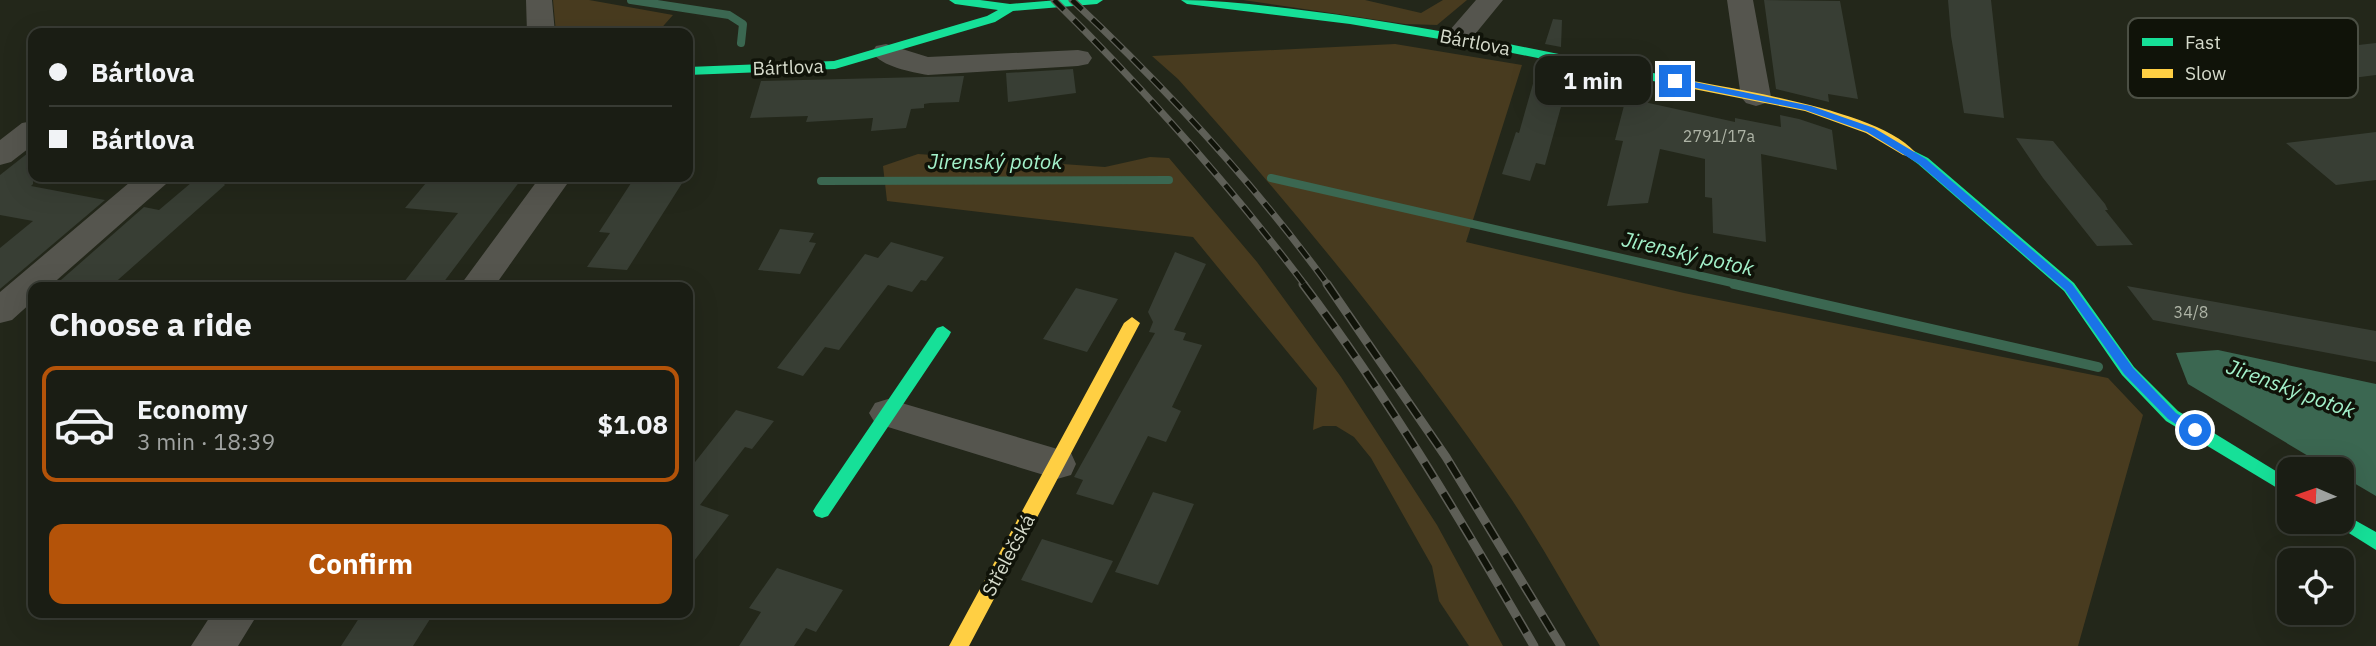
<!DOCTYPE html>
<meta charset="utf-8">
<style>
body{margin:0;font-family:"IBM Plex Sans",sans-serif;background:#272a22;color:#f1f3f6;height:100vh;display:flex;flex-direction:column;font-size:26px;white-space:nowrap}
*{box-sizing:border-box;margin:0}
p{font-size:23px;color:#9fa2a0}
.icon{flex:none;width:38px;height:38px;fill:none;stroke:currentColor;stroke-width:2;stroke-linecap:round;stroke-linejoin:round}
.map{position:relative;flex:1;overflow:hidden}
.side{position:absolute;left:28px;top:282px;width:665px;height:336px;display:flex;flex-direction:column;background:#1a1d14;border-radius:14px;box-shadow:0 7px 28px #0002,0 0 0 2px #383b34}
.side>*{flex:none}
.guide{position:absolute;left:28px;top:28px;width:665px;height:154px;border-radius:14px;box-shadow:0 7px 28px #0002,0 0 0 2px #383b34;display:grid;align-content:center;height:154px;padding:0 21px;background:#1a1d14}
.needle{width:46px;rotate:272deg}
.buttons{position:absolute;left:2277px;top:457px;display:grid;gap:14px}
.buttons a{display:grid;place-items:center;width:77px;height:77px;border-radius:14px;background:#1a1d14;box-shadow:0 7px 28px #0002,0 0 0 2px #383b34;font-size:35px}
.end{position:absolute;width:32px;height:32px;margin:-16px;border:9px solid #1a73e8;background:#fff;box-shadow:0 0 0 4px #fff}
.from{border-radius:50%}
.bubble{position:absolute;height:49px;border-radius:14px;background:#1a1d14;box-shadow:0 7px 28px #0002,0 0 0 2px #383b34;font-size:23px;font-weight:700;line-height:49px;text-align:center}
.guide b{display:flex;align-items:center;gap:24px;height:66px;font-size:26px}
.guide b+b{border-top:2px solid #383b34}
.guide i{width:18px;height:18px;background:#f1f3f6}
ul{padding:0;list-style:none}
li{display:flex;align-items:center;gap:21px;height:116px;margin:0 14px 10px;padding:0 7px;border:4px solid transparent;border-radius:14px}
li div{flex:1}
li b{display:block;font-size:26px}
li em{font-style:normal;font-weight:700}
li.active{border-color:#b45309}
li>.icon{width:63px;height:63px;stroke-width:1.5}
h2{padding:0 21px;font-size:32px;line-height:84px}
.primary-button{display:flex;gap:14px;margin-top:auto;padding:14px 21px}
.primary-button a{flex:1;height:80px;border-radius:14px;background:#b45309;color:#fff;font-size:28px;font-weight:700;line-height:80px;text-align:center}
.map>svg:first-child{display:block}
.green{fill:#483b1f}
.water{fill:#3b6751}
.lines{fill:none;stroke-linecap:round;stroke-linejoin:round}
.stream-far1{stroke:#3b6751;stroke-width:8}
.stream{stroke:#3b6751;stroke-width:10}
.building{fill:#383e34}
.street{fill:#55554e;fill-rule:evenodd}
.fast{fill:#16e098;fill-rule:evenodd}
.slow{fill:#ffcf43;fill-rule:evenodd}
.rail-far1-casing{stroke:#5e5f57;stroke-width:7}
.rail-casing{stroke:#5e5f57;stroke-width:9}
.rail-far1{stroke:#101309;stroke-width:4.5;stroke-dasharray:14;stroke-linecap:butt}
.rail{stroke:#101309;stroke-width:6;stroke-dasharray:18;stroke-linecap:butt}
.route{fill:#1a73e8}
.labels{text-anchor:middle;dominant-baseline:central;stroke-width:7;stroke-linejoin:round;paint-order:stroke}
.number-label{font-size:16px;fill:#aeb4a6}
.street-label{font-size:19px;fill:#d6dbcc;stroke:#101309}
.water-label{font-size:21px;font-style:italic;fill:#a3f1ca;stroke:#101309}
.key{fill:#101309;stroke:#4b4f44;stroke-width:2}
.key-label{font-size:19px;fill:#d6dbcc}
</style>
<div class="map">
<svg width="2376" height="646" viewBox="0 0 2376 646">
<rect width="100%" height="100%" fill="#23271a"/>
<!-- green -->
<path class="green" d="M553 0H589L673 15 657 33H556Z
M1243 0H1365L1421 13 1443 0H1467L1437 25 1405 24Z
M1395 44 1522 65 1466 242 1684 293 2108 378 2143 415 2078 646H1600C1571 598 1543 547 1512 500 1411 351 1298 213 1178 79L1152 56Z
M918 154 1105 167 1150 157 1169 158 1257 262 1341 377 1437 525 1503 646H1469L1439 601 1432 566 1371 458 1354 437 1336 426H1323L1313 430 1317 388 1193 237 887 201 883 166Z"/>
<!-- water -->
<path class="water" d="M2218 350 2376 384V496L2342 476V469H2330L2188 384 2176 353Z"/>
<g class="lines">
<!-- stream-far1 -->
<path class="stream-far1" d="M631 0 729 15 743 24 741 43
M1271 178 1741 285
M821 181 1169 180"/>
<!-- stream -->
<path class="stream" d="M1734 284 2098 367"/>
</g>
<!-- building -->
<path class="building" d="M1764 0 1840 1 1858 99 1828 94 1829 102 1776 89Z
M1948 0H1991L2004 118 1964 113 1951 36Z
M1553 19 1562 20 1561 47 1545 44Z
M2376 43V75L2297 85 2261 56Z
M1538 66 1560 70 1559 83 1567 85 1545 165 1536 163 1530 181 1502 174 1516 132 1519 133Z
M1073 69 1076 93 1008 102 1006 73Z
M964 76 959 102 930 103 924 104V108L911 109 906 128 871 131 873 118 806 122 808 116 750 118 761 81Z
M1626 98 1735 122V118L1781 127 1780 115 1799 119 1832 130 1837 170 1761 154 1766 242 1713 233 1712 198 1705 197V159L1660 149 1648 203 1607 206 1623 141 1615 140Z
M2376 132V180L2336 185 2286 143Z
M2016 138 2053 141 2105 204 2108 210H2105L2133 245 2097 246 2043 178Z
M33 149V184L31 186 105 200 0 289V248L33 221 0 215V175Z
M198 177H217L225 185 110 287H53L144 207 159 210Z
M431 177H523L440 287H400L458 213 405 208Z
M635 177H686L627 270 587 267 610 233 599 232Z
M780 229 814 233 809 242 816 243 800 274 758 270Z
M891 242 944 257 926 281 921 280 912 292 888 285 839 350 825 347 803 376 777 368 865 254 878 258Z
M1175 252 1206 264 1174 330 1186 333 1183 340 1202 345 1172 407 1181 411 1166 442 1148 436 1113 505 1076 494 1083 480 1074 477 1155 333 1149 332 1153 322 1148 312Z
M2127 286 2376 331V362L2153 320Z
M1076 288 1118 299 1087 352 1043 339Z
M736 410 774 421 752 449 745 447 700 505 729 515 688 569V471Z
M1153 492 1194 504 1158 585 1115 572Z
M1042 539 1113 561 1092 603 1021 580Z
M777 568 843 590 816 632 806 628 794 646H739L761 612 749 608Z
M363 612H383L430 619 413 646H341Z"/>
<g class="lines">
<!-- street -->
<path class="street" d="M526 0H552L555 33H527Z
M1476 0H1503L1467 44 1457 46 1447 44 1443 38Z
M1727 0H1753L1771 97 1766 103 1756 106 1746 103 1741 97Z
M886 44 928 57 1078 50 1088 52 1092 58 1088 64 1078 66 928 75C911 72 882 67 872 52L876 46Z
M33 121V145L11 162 0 165V140L22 123Z
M136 177H171L166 184 49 287H33V301L12 320 0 323V292Z
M540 177H572L494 287H459Z
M888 399 1071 453 1076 464 1071 475 1057 479 875 423 869 413 875 403Z
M213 612H259L238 646H191Z"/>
<!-- fast -->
<path class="fast" d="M949 0H980L1010 4 1058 0H1103L1097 4 1013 11 995 22 835 69 688 75V67L834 61 987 16 998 10 955 4Z
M1181 0C1224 0 1266 6 1309 11 1431 26 1552 53 1673 77L1679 81 1673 85 1457 42 1350 24 1187 4Z
M1908 148 1928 158 2074 283 2134 367 2178 411 2289 479V495L2166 421 2122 375 2064 291 1918 164 1901 152Z
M943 326 951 332 949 336 828 516 822 518 816 516 813 511 816 506 937 328Z
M2342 513 2376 532V550L2336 525 2334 522H2342Z"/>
<!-- slow -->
<path class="slow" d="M1673 77C1731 89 1877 109 1915 152L1908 156 1903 155 1866 133 1805 111 1668 84 1667 81Z
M1132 317 1140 323 969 646H949L1124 323Z"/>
<defs>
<path id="rail-far1" d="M1054 0C1145 90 1228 183 1305 285
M1072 0C1166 88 1253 182 1328 285"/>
<path id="rail" d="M1303 284C1389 398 1462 522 1534 646
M1327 284 1446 457 1561 646"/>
</defs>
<!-- rail-far1 casing -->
<use href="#rail-far1" class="rail-far1-casing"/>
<!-- rail casing -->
<use href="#rail" class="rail-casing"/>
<!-- rail-far1 -->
<use href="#rail-far1" class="rail-far1"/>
<!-- rail -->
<use href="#rail" class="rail"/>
</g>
<!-- route -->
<path class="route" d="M1675 78 1811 106 1874 128 1926 159 2072 284 2133 368 2176 413 2200 427V434H2191L2168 419 2124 374 2065 290 1919 164 1867 132 1805 110 1671 83V79Z"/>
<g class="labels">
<!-- number labels -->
<g class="number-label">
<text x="1719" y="136">2791/17a</text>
<text x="2191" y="312">34/8</text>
</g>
<!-- street labels -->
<g class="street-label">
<text transform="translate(1475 42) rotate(11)">Bártlova</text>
<text transform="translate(788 67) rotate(-2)">Bártlova</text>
<text transform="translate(1008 555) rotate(-62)">Střelečská</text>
</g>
<!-- water labels -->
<g class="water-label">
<text x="995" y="161">Jirenský potok</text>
<text transform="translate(1688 253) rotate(13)">Jirenský potok</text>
<text transform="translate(2291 388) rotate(20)">Jirenský potok</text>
</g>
</g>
<!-- legend -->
<rect x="2128" y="18" width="230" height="80" rx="10" class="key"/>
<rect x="2142" y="38" width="31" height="8" fill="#16e098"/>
<rect x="2142" y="69" width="31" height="9" fill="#ffcf43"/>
<g class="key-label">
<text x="2185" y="49">Fast</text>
<text x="2185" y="80">Slow</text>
</g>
</svg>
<div class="buttons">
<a><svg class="needle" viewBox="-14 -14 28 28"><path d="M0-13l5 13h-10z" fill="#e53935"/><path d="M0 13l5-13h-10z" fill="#9fa2a0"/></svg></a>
<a><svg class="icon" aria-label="locate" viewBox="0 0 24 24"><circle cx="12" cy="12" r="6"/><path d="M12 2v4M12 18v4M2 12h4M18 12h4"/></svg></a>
</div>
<i class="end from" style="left:2195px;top:430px"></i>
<i class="end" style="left:1675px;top:81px"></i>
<div class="bubble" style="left:1535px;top:56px;width:116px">1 min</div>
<div class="guide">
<b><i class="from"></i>Bártlova</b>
<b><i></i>Bártlova</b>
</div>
<section class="side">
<h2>Choose a ride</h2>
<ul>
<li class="active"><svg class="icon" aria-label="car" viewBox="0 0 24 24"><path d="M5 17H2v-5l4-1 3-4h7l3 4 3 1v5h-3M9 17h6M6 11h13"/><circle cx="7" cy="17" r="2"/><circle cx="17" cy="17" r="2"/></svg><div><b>Economy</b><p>3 min · 18:39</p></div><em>$1.08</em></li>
</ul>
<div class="primary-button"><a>Confirm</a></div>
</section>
</div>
